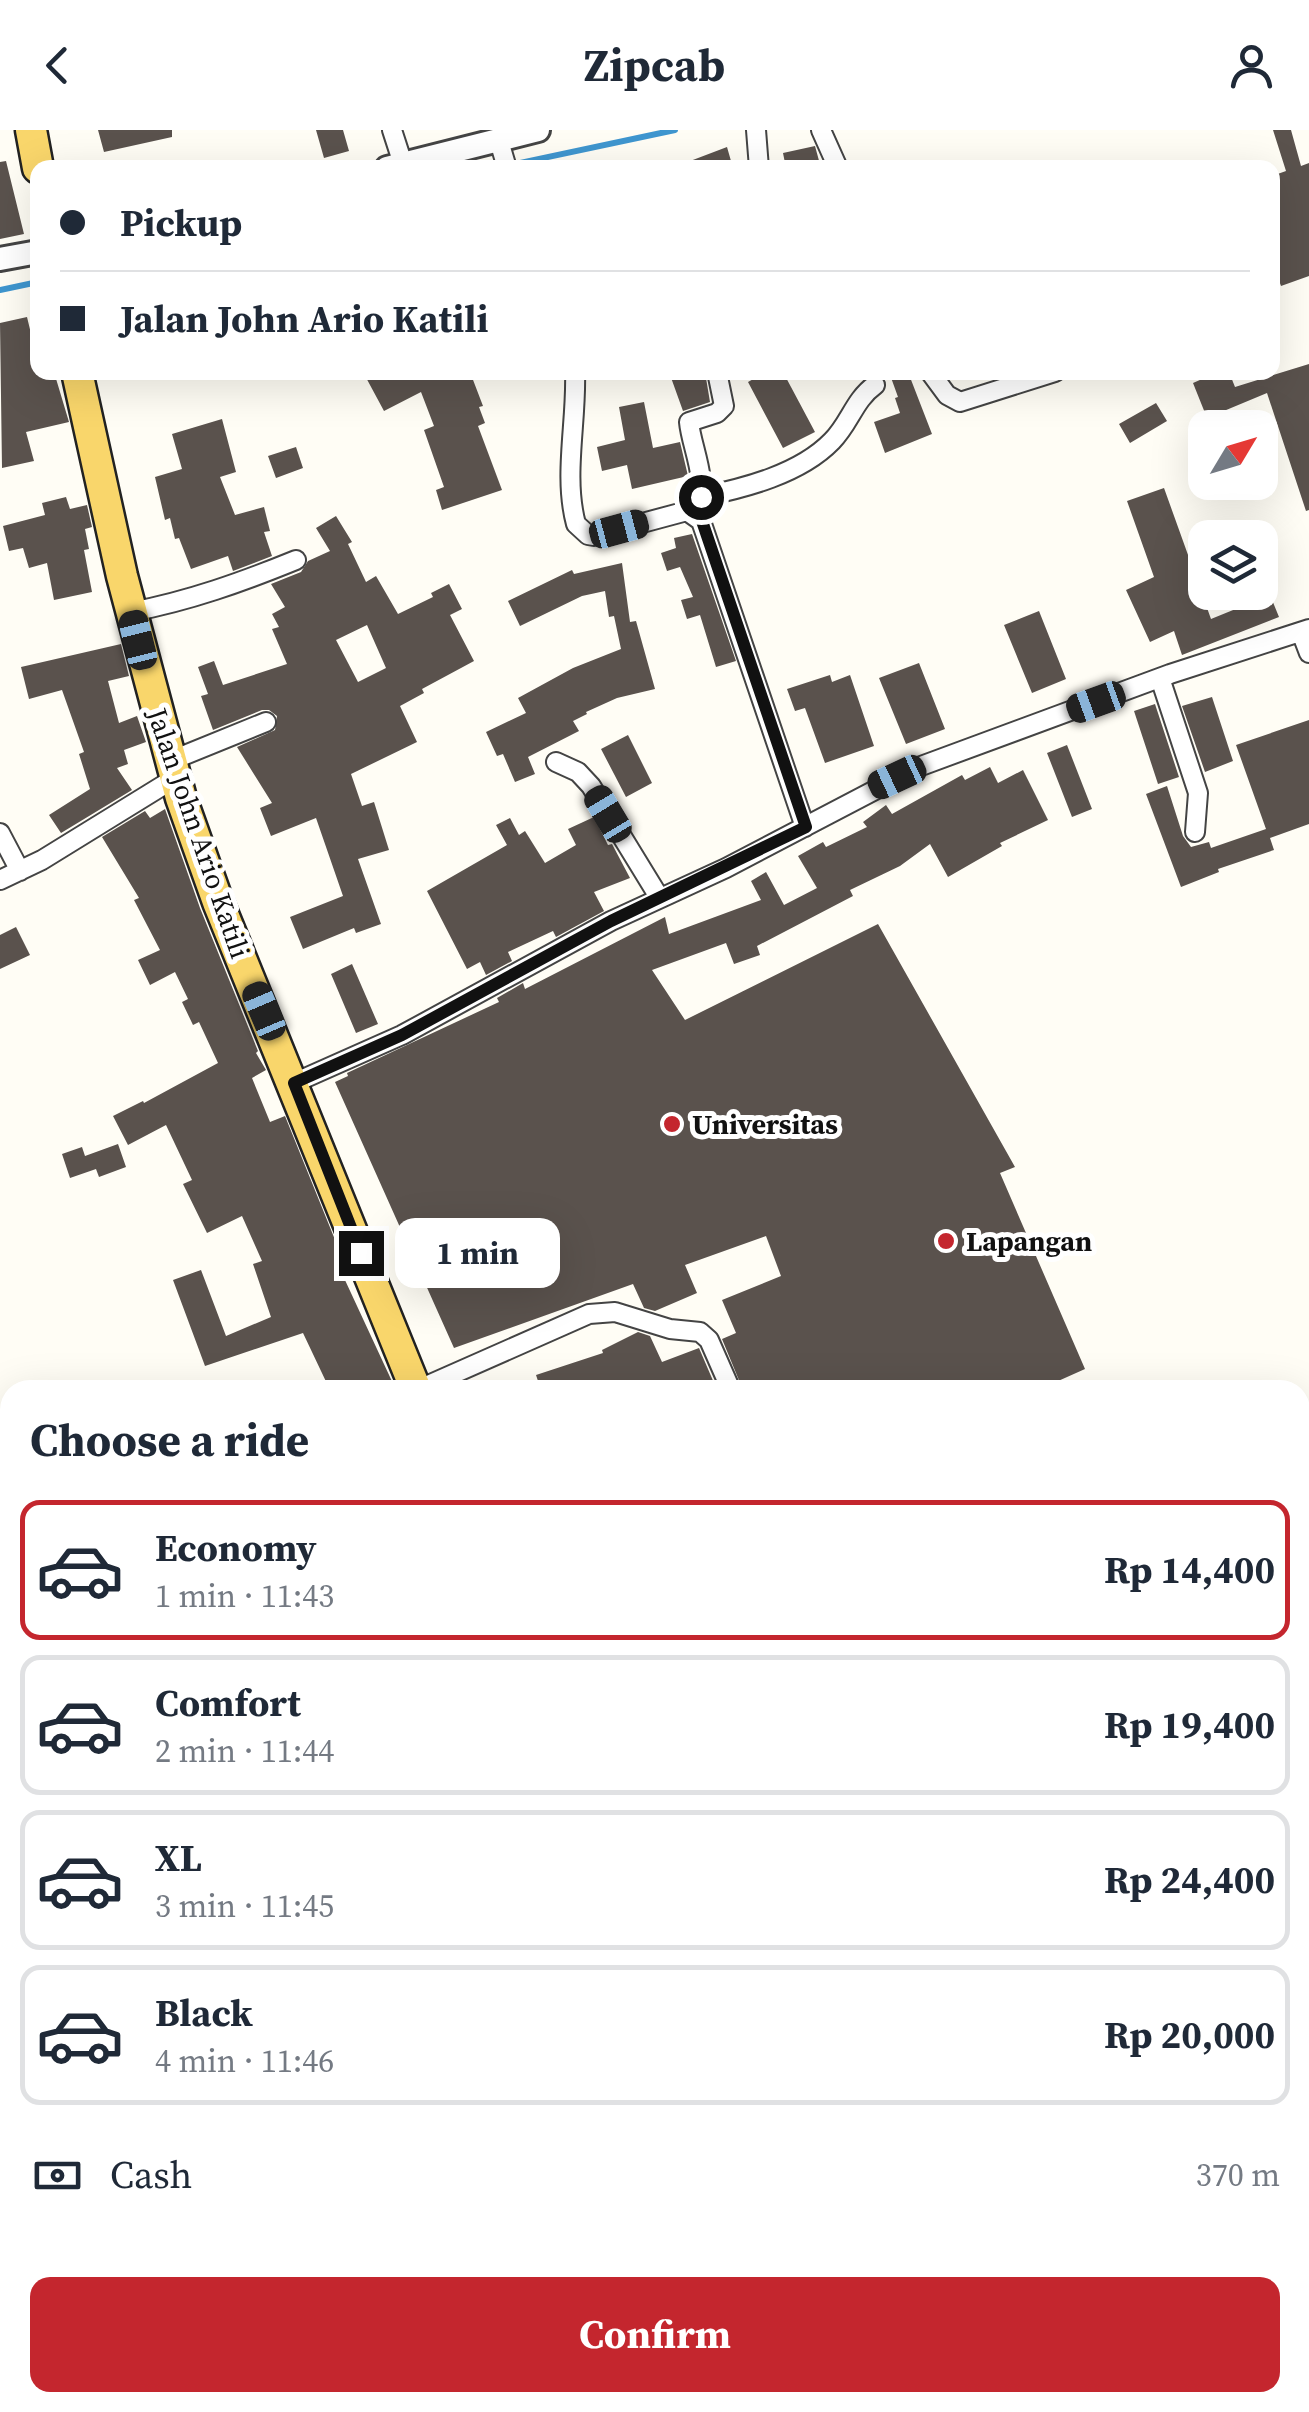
<!DOCTYPE html>
<meta charset="utf-8">
<style>
body{margin:0;font-family:"Source Serif 4",serif;background:#f2f2f3;color:#1f2937;height:100vh;display:flex;flex-direction:column;font-size:38px;white-space:nowrap}
*{box-sizing:border-box;margin:0}
p{font-size:32px;color:#747a83}
.icon{flex:none;width:55px;height:55px;fill:none;stroke:currentColor;stroke-width:2;stroke-linecap:round;stroke-linejoin:round}
.map{position:relative;flex:1;overflow:hidden}
.details{position:absolute;left:0px;top:1250px;width:1310px;height:1032px;display:flex;flex-direction:column;background:#fff;border-radius:30px 30px 0 0;box-shadow:0 10px 40px #0002}
.details>*{flex:none}
.banner{position:absolute;left:30px;top:30px;width:1250px;height:220px;border-radius:20px;box-shadow:0 10px 40px #0002;display:grid;align-content:center;height:220px;padding:0 30px;background:#fff}
.needle{width:65px;rotate:52deg}
.tools{position:absolute;left:1188px;top:280px;display:grid;gap:20px}
.tools a{display:grid;place-items:center;width:90px;height:90px;border-radius:20px;background:#fff;box-shadow:0 10px 40px #0002;font-size:50px}
.end{position:absolute;width:45px;height:45px;margin:-22px;border:12px solid #111;background:#fff;box-shadow:0 0 0 5px #fff}
.from{border-radius:50%}
.bubble{position:absolute;height:70px;border-radius:20px;background:#fff;box-shadow:0 10px 40px #0002;font-size:32px;font-weight:700;line-height:70px;text-align:center}
.car{position:absolute;width:30px;height:60px;margin:-30px -15px;border-radius:12px;box-shadow:0 0 8px 2px #0007;background:linear-gradient(#222 24%,#8ab4d8 0 40%,#222 0 76%,#8ab4d8 0 86%,#222 0)}
.banner b{display:flex;align-items:center;gap:35px;height:95px;font-size:38px}
.banner b+b{border-top:2px solid #e0e1e3}
.banner i{width:25px;height:25px;background:#1f2937}
ul{padding:0;list-style:none}
li{display:flex;align-items:center;gap:30px;height:140px;margin:0 20px 15px;padding:0 10px;border:5px solid #e0e1e3;border-radius:20px}
li div{flex:1}
li b{display:block;font-size:38px}
li em{font-style:normal;font-weight:700}
li.current{border-color:#c4262e}
li>.icon{width:90px;height:90px;stroke-width:1.5}
h2{padding:0 30px;font-size:45px;line-height:120px}
.pay{display:flex;align-items:center;gap:25px;height:110px;padding:0 30px;font-size:38px}
.pay p{margin-inline-start:auto}
.cta{display:flex;gap:20px;margin-top:auto;padding:20px 30px}
.cta a{flex:1;height:115px;border-radius:20px;background:#c4262e;color:#fff;font-size:40px;font-weight:700;line-height:115px;text-align:center}
header{display:flex;justify-content:space-between;align-items:center;height:130px;padding:0 30px;background:#fff;font-size:45px;font-weight:700}
.map>svg:first-child{display:block}
.park{fill:url(#park-dots)}
.lines{fill:none;stroke-linecap:round;stroke-linejoin:round}
.stream{stroke:#3f96cf;stroke-width:6}
.building{fill:#5a524d;fill-rule:evenodd}
.minor-casing{stroke:#444;stroke-width:22}
.tertiary-casing{stroke:#444;stroke-width:28}
.secondary-casing{stroke:#333;stroke-width:30}
.primary-casing{stroke:#222;stroke-width:35}
.minor{stroke:#fff;stroke-width:18}
.tertiary{stroke:#fff;stroke-width:22}
.secondary{stroke:#fff6b0;stroke-width:25}
.primary{stroke:#f9d66b;stroke-width:30}
.route{stroke:#111;stroke-width:12}
.poi-dot{fill:#c4262e;stroke:#fff;stroke-width:4}
.labels{text-anchor:middle;dominant-baseline:central;stroke-width:10;stroke-linejoin:round;paint-order:stroke}
.street-label{font-size:28px;fill:#111;stroke:#fff}
.poi-label{font-size:28px;font-weight:bold;fill:#111;stroke:#fff;text-anchor:start}
</style>
<header><svg class="icon" aria-label="back" viewBox="0 0 24 24"><path d="M15 5l-7 7 7 7"/></svg>Zipcab<svg class="icon" aria-label="person" viewBox="0 0 24 24"><circle cx="12" cy="8" r="4"/><path d="M4 21q1-7 8-7t8 7"/></svg></header>
<div class="map">
<svg width="1309" height="2282" viewBox="0 0 1309 2282">
<defs>
<pattern id="park-dots" width="8" height="8" patternUnits="userSpaceOnUse" patternTransform="scale(2.5)"><rect width="8" height="8" fill="#d5ebbd"/><path d="M2 2h.1M6 6h.1" fill="none" stroke="#b6c8a1" stroke-width="1.8" stroke-linecap="round"/></pattern>
</defs>
<rect width="100%" height="100%" fill="#fffdf5"/>
<!-- park -->
<path class="park" d="M1027 2272 1031 2282H592L588 2273Z"/>
<g class="lines">
<!-- stream -->
<path class="stream" d="M496 38 675 0
M0 160 38 152"/>
</g>
<!-- building -->
<path class="building" d="M98 0H172V7L104 22Z
M316 0H343L349 21 324 28Z
M1273 0H1291L1301 36 1309 33V146L1281 156 1272 131V46L1286 41Z
M815 16 821 38H786L783 23Z
M727 17 733 38H678L677 36Z
M6 31 24 104 0 109V32Z
M27 187 34 216 38 215V242H54L69 292 26 302 34 331 2 338 0 193Z
M1309 234V380L1306 381 1267 263 1207 288 1193 253 1218 242H1229L1235 257Z
M363 242H470L483 276 479 277 485 293 478 296 502 360 442 380 436 360 444 357 424 300 434 296 421 262 384 281Z
M669 242H705L710 272 683 281Z
M766 242H783L815 302 783 318 748 252Z
M889 242H908L932 304 885 323 874 292 900 283 895 268 898 267Z
M644 272 653 318 680 312 688 346 632 359 627 335 602 341 597 317 625 310 619 277Z
M1156 273 1167 291 1130 313 1119 294Z
M222 289 236 342 220 347 235 385 264 377 270 401 264 402 272 426 233 441 228 426 191 439 179 408 175 409 170 388 165 390 155 347 182 339 172 304Z
M296 317 303 338 276 348 268 326Z
M1164 358 1211 489 1270 465 1279 487 1182 525 1174 501 1150 512 1126 460 1154 447 1127 371Z
M66 367 70 379 87 375 92 397 85 399 89 419 84 420 92 462 54 470 47 433 29 438 23 418 9 421 3 396 45 385 42 373Z
M336 386 352 412 348 414 366 452 376 446 398 484 433 467 431 463 449 454 462 479 450 485 474 531 422 559 424 563 400 576 417 612 351 644 362 676 374 672 389 720 358 729 381 794 356 803 354 798 303 819 290 787 343 766 316 688 271 706 260 678 272 673 237 617 275 600 277 586 269 580H262L213 600 201 566 208 564 198 537 214 531 223 555 287 534 272 499 279 497 272 484 285 477 271 454 301 442 308 431 330 421 316 398ZM367 495 386 538 358 552 336 510Z
M692 404 736 531 716 537 700 485 687 489 681 470 693 467 680 437 667 441 661 423 676 418 674 408Z
M622 433 630 492 636 491 655 559 617 568 586 582 587 584 573 591 579 601 528 627 535 644 515 652 503 624 497 626 486 602 526 583 518 568 573 538 621 519 614 486 609 487 605 461 582 466 520 496 508 471 572 440 574 444Z
M1039 481 1066 549 1032 563 1004 495Z
M121 514 129 546 108 551 119 593 137 586 146 612 124 620 128 634 117 638 132 660 61 703 49 685 90 659 79 624 84 622 62 560 29 569 21 537Z
M919 533 945 599 906 614 879 548Z
M830 545 832 552 850 545 874 616 825 633 805 578 795 581 787 559Z
M1212 567 1233 631 1205 642 1182 576Z
M1155 574 1179 647 1158 654 1134 581Z
M1309 590V694L1270 708 1274 720 1218 739 1219 742 1181 757 1146 664 1167 656 1183 706 1191 717 1209 712 1211 718 1266 699 1236 615Z
M628 605 652 653 626 667 601 619Z
M1067 615 1092 679 1072 687 1047 623Z
M990 637 998 653 1023 640 1048 690 1000 713 1002 716 948 747 930 714 900 736 850 760 853 766 757 816 760 825 734 834 726 813 652 840 685 890 878 794 1015 1037 1000 1043 1085 1239 1038 1260H743L722 1209 736 1203 722 1170 781 1146 766 1106 685 1135 697 1163 655 1181 644 1178 633 1154 454 1218 335 952 348 946 347 943 499 872 497 868 523 853 525 859 665 787 669 804 761 770 751 751 766 742 784 775 817 758 798 726 823 712 826 717 867 697 863 692 886 675 892 684 962 645 965 650Z
M165 679 200 778 258 921 256 923 266 940 252 948 270 992 285 986 344 1132 338 1135 396 1260H330L303 1203 205 1236 173 1150 201 1140 226 1206 271 1187 253 1134 262 1131 242 1086 207 1103 183 1054 192 1050 166 995 128 1015 113 986 143 971 144 973 218 933 199 892 193 895 182 872 188 869 175 842 150 855 138 830 160 820 134 770 139 768 102 707 145 681 150 688Z
M594 687 608 715 612 714 630 748 594 762 604 781 556 807 553 801 508 822 512 831 486 845 480 832 467 839 427 761 507 715 496 695 510 688 519 705 525 701 545 733 576 715 568 699Z
M16 797 30 825 0 839V805Z
M352 834 378 894 356 903 331 844Z
M118 1014 126 1037 99 1047 96 1039 70 1048 62 1024 82 1017 85 1026Z
M638 1202 650 1206 662 1232 699 1218 717 1260H673L671 1255 658 1260H541L536 1245 603 1223 602 1220Z"/>
<g class="lines">
<defs>
<path id="minor" d="M392 0 403 34
M756 0 759 38
M821 0 838 38
M499 11 507 38
M575 242C577 291 563 346 576 394L588 405 594 406 687 381 701 391 805 697
M930 242 947 265 960 272 1055 242
M701 367C745 358 800 344 832 311 850 293 854 270 875 255
M697 374C709 352 691 316 689 292L717 283 724 276 717 242
M131 482C189 471 242 452 296 430
M1301 502 1309 523
M1160 548 1198 663 1195 702
M170 631 266 592
M556 632 578 642 591 656 659 767
M0 703 20 741
M0 750 42 730 175 648
M294 953 402 905 611 791 726 738 921 636 1170 544 1309 499
M417 1260 589 1184 615 1182 670 1199 700 1202 709 1210 731 1260
M0 2186 10 2182"/>
<path id="tertiary" d="M387 38 538 0
M0 129 38 122"/>
<path id="secondary" d="M1300 1667 1309 1664"/>
<path id="primary" d="M31 0 38 38
M77 242 122 446 181 668 218 772 416 1260
M829 2272 832 2282"/>
</defs>
<!-- minor casing -->
<use href="#minor" class="minor-casing"/>
<!-- tertiary casing -->
<use href="#tertiary" class="tertiary-casing"/>
<!-- secondary casing -->
<use href="#secondary" class="secondary-casing"/>
<!-- primary casing -->
<use href="#primary" class="primary-casing"/>
<!-- minor -->
<use href="#minor" class="minor"/>
<!-- tertiary -->
<use href="#tertiary" class="tertiary"/>
<!-- secondary -->
<use href="#secondary" class="secondary"/>
<!-- primary -->
<use href="#primary" class="primary"/>
</g>
<g class="lines">
<!-- route -->
<path class="route" d="M361 1123 294 953 402 905 611 791 806 697 702 391 693 382 701 367"/>
</g>
<!-- markers -->
<g class="poi-dot">
<circle cx="672" cy="994" r="10"/>
<circle cx="946" cy="1111" r="10"/>
</g>
<g class="labels">
<!-- street labels -->
<g class="street-label">
<text transform="translate(199 703) rotate(71)">Jalan John Ario Katili</text>
</g>
<!-- poi labels -->
<g class="poi-label">
<text x="692" y="994">Universitas</text>
<text x="966" y="1111">Lapangan</text>
</g>
</g>
</svg>
<div class="tools">
<a><svg class="needle" viewBox="-14 -14 28 28"><path d="M0-13l5 13h-10z" fill="#e53935"/><path d="M0 13l5-13h-10z" fill="#747a83"/></svg></a>
<a><svg class="icon" aria-label="layers" viewBox="0 0 24 24"><path d="M12 4l9 5-9 5-9-5zM3 14l9 5 9-5"/></svg></a>
</div>
<i class="end from" style="left:701px;top:367px"></i>
<i class="end" style="left:361px;top:1123px"></i>
<div class="bubble" style="left:395px;top:1088px;width:165px">1 min</div>
<i class="car" style="left:619px;top:399px;rotate:75deg"></i>
<i class="car" style="left:138px;top:510px;rotate:346deg"></i>
<i class="car" style="left:1096px;top:572px;rotate:250deg"></i>
<i class="car" style="left:897px;top:647px;rotate:245deg"></i>
<i class="car" style="left:608px;top:684px;rotate:329deg"></i>
<i class="car" style="left:264px;top:881px;rotate:337deg"></i>
<div class="banner">
<b><i class="from"></i>Pickup</b>
<b><i></i>Jalan John Ario Katili</b>
</div>
<section class="details">
<h2>Choose a ride</h2>
<ul>
<li class="current"><svg class="icon" aria-label="car" viewBox="0 0 24 24"><path d="M5 17H2v-5l4-1 3-4h7l3 4 3 1v5h-3M9 17h6M6 11h13"/><circle cx="7" cy="17" r="2"/><circle cx="17" cy="17" r="2"/></svg><div><b>Economy</b><p>1 min · 11:43</p></div><em>Rp 14,400</em></li>
<li><svg class="icon" aria-label="car" viewBox="0 0 24 24"><path d="M5 17H2v-5l4-1 3-4h7l3 4 3 1v5h-3M9 17h6M6 11h13"/><circle cx="7" cy="17" r="2"/><circle cx="17" cy="17" r="2"/></svg><div><b>Comfort</b><p>2 min · 11:44</p></div><em>Rp 19,400</em></li>
<li><svg class="icon" aria-label="car" viewBox="0 0 24 24"><path d="M5 17H2v-5l4-1 3-4h7l3 4 3 1v5h-3M9 17h6M6 11h13"/><circle cx="7" cy="17" r="2"/><circle cx="17" cy="17" r="2"/></svg><div><b>XL</b><p>3 min · 11:45</p></div><em>Rp 24,400</em></li>
<li><svg class="icon" aria-label="car" viewBox="0 0 24 24"><path d="M5 17H2v-5l4-1 3-4h7l3 4 3 1v5h-3M9 17h6M6 11h13"/><circle cx="7" cy="17" r="2"/><circle cx="17" cy="17" r="2"/></svg><div><b>Black</b><p>4 min · 11:46</p></div><em>Rp 20,000</em></li>
</ul>
<div class="pay"><svg class="icon" aria-label="cash" viewBox="0 0 24 24"><path d="M3 7h18v10H3z"/><circle cx="12" cy="12" r="2"/></svg>Cash<p>370 m</p></div>
<div class="cta"><a>Confirm</a></div>
</section>
</div>
